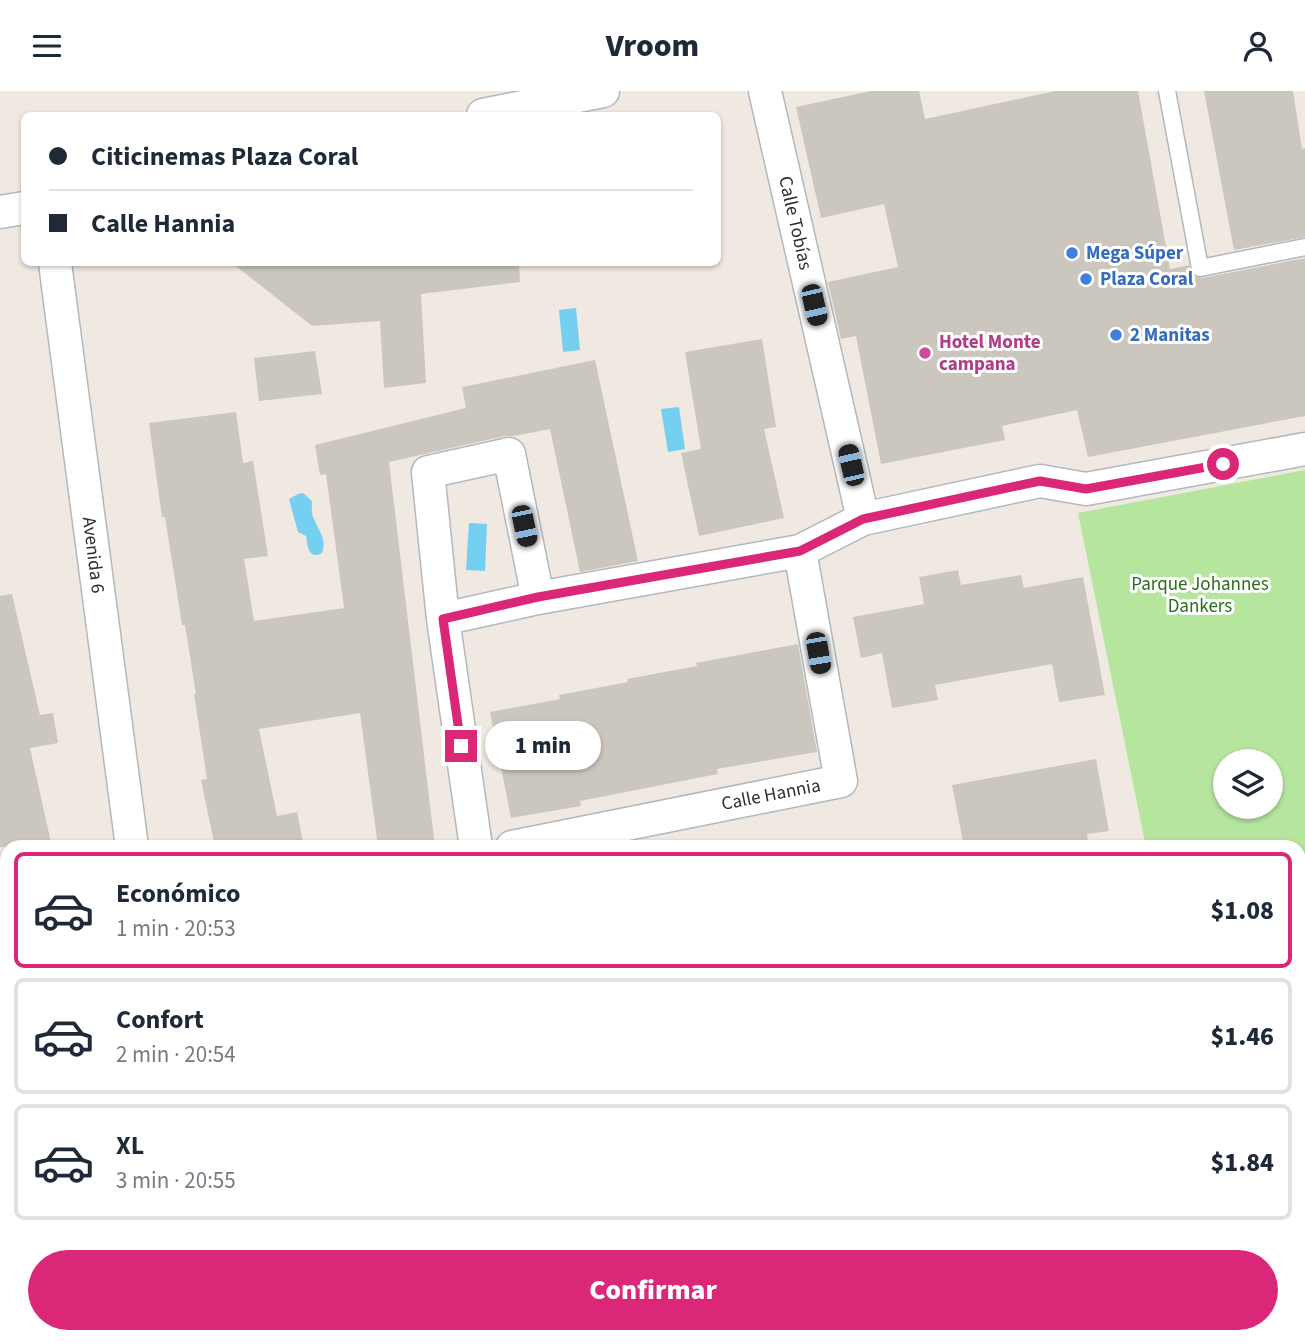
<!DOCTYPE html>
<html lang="es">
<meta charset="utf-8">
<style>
body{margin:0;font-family:"Source Sans 3",sans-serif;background:#f6f6f7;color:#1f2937;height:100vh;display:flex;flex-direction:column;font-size:26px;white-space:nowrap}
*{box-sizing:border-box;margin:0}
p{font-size:23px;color:#747a83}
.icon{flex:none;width:38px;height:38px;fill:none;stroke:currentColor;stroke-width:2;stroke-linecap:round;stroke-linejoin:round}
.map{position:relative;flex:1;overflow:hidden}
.panel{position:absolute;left:0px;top:749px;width:1306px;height:504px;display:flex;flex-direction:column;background:#fff;border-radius:21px 21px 0 0;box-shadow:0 2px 5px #0004}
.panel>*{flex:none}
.top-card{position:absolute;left:21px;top:21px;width:700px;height:154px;border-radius:10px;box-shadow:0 2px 5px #0004;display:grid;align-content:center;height:154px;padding:0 28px;background:#fff}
.tools{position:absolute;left:1213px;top:658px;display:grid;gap:14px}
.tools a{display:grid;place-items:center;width:70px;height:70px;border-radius:50%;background:#fff;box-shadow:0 2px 5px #0004;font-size:35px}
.end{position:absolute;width:32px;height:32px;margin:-16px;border:9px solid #db2777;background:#fff;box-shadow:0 0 0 4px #fff}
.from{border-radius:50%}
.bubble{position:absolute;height:49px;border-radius:24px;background:#fff;box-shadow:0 2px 5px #0004;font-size:23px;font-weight:800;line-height:49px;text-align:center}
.car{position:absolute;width:21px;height:42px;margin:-21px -10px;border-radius:9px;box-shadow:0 0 5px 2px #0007;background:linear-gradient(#222 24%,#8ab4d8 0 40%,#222 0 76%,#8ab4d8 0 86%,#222 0)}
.top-card b{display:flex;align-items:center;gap:24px;height:66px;font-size:26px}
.top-card b+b{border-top:2px solid #e0e1e3}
.top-card i{width:18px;height:18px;background:#1f2937}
ul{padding:12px 0 0;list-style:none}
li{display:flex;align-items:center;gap:21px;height:116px;margin:0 14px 10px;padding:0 14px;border:4px solid #e0e1e3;border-radius:10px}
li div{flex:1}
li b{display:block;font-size:26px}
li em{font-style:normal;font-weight:800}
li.current{border-color:#db2777}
li>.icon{width:63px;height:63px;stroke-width:1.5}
.action{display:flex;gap:14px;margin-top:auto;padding:14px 28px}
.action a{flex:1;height:80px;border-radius:42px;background:#db2777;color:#fff;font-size:28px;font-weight:800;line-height:80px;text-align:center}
header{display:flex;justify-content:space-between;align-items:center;height:91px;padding:0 28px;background:#fff;font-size:32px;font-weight:800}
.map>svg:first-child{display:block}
.green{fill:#b6e59e;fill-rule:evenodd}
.water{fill:#75cff0}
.building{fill:#cbc7bf}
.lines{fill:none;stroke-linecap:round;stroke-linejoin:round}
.lane-casing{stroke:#b4b7c1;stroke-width:19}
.street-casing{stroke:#b4b7c1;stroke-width:35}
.path{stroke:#c9c9c9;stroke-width:4.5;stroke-dasharray:5 3.5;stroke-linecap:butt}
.lane{stroke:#fff;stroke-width:16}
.street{stroke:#fff;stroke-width:32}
.route{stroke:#db2777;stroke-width:9}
.shop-dot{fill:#3f7fe0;stroke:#fff;stroke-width:2.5}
.hotel-dot{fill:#d1479c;stroke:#fff;stroke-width:2.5}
.labels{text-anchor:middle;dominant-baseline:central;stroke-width:6;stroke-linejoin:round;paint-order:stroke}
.street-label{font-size:19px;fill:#2e2e2e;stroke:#fff}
.shop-label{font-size:19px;font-weight:bold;fill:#366cbe;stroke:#fff;text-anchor:start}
.hotel-label{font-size:19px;font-weight:bold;fill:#b23c85;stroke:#fff;text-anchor:start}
.park-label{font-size:19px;fill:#2c6e1b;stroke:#fff}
</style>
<header><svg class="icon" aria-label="menu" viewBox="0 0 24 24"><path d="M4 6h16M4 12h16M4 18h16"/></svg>Vroom<svg class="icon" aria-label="person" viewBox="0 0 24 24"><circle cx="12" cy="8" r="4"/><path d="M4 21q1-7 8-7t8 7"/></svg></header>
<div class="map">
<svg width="1305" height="1253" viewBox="0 0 1305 1253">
<rect width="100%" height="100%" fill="#efe9e1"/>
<!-- green -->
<path class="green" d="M1305 379V988L1299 989 1298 756H1146L1078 422ZM1225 670H1270V716H1225Z"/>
<!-- water -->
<path class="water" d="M576 217 580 259 563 261 559 219Z
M679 316 685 358 668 361 661 318Z
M303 402 312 410C312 416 311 423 314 428 319 441 327 447 322 462 308 469 308 455 306 445L298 441 289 408 298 403Z
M469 432 487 433 485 480 466 479Z"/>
<!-- building -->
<path class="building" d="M871 0H919L925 28 1055 0H1138L1170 178 1189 174 1193 184 1202 187 1305 167V325L1088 366 1077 319 1002 335 1005 349 881 373 856 245 841 248 828 191 898 176 884 113 821 127 796 16Z
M1204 0H1293L1302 58 1305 57V146L1234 159Z
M232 172H519L520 191 421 203 426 292 384 297 380 230 312 235Z
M762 248 776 336 764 338 784 427 699 445 681 362 701 358 685 261Z
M315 260 322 303 259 310 254 267Z
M595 269 638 470 580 481 550 338 514 345H505L389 371 435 756H378L360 622 259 638 277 725 297 721 304 756H215L201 689 207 688 194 603H196L185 534H182L165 426H162L149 332 236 321 243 372 253 370 268 465 244 468 254 530 344 517 326 383 320 384 315 354 466 317 462 296Z
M958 479 961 494 1021 484 1024 497 1083 486 1105 604 1059 611 1052 573 935 594 938 609 892 617 882 562 861 567 853 526 924 513 919 486Z
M12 503 40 624 53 622 58 652 30 657 52 756H0V505Z
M798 553 817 661 717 678 718 683 580 710 581 715 511 727 490 621 560 608 559 604 628 591 627 588 697 575 696 572Z
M1096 668 1109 740 1087 743 1089 756H964L952 694Z"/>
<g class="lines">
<defs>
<path id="lane" d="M1167 0 1200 177 1305 156"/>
<path id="street" d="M765 0 863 428
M483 24 603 0
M0 121 24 117
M55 172 132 756
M538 507 509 363 428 381 443 528 538 507 800 460 863 428 1040 390 1086 398 1305 358
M443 528 476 756
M512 756 841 690 800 460
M1298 1029 1305 1027
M0 1140 7 1138
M197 1246 198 1253
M572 1246 573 1253"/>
</defs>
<!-- lane casing -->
<use href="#lane" class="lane-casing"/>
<!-- street casing -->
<use href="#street" class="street-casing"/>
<!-- path -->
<path class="path" d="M847 1246 849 1253
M952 1246 953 1253
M1072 1246 1074 1253
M766 1253 802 1246"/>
<!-- lane -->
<use href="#lane" class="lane"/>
<!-- street -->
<use href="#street" class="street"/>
</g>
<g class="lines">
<!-- route -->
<path class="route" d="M461 655 443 528 538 506 800 460 863 428 1040 390 1086 398 1223 373"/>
</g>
<!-- markers -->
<g class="shop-dot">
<circle cx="1072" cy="162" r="7"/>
<circle cx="1086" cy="188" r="7"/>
<circle cx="1116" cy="244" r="7"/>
</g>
<circle class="hotel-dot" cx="925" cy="262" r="7"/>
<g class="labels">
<!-- street labels -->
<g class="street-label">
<text transform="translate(795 132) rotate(77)">Calle Tobías</text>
<text transform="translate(93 464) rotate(83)">Avenida 6</text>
<text transform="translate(771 704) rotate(-11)">Calle Hannia</text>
</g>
<!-- shop labels -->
<g class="shop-label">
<text x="1086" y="162">Mega Súper</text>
<text x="1100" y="188">Plaza Coral</text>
<text x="1130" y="244">2 Manitas</text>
</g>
<!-- hotel labels -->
<g class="hotel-label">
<text x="939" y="251">Hotel Monte<tspan x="939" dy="22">campana</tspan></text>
</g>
<!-- park labels -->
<g class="park-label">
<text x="1200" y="493">Parque Johannes<tspan x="1200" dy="22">Dankers</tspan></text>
</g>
</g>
</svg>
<div class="tools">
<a><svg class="icon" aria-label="layers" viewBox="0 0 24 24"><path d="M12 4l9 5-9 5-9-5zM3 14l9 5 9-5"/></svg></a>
</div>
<i class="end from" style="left:1223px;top:373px"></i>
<i class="end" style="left:461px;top:655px"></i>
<div class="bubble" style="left:485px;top:630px;width:116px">1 min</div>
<i class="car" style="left:814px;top:214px;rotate:167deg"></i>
<i class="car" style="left:851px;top:374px;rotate:347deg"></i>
<i class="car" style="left:524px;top:435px;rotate:168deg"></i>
<i class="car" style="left:818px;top:562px;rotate:170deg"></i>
<div class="top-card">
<b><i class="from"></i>Citicinemas Plaza Coral</b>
<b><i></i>Calle Hannia</b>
</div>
<section class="panel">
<ul>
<li class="current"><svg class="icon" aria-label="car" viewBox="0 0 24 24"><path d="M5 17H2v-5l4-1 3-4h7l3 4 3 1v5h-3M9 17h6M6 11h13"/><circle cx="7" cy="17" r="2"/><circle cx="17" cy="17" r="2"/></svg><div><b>Económico</b><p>1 min · 20:53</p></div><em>$1.08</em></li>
<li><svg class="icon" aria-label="car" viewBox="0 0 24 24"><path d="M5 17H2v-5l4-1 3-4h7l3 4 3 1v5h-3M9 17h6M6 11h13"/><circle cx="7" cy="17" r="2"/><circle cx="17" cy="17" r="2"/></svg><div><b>Confort</b><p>2 min · 20:54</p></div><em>$1.46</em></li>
<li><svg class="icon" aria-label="car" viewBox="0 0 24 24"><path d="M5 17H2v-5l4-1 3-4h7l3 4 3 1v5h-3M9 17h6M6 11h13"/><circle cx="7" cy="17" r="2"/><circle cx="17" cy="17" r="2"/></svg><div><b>XL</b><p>3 min · 20:55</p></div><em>$1.84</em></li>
</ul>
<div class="action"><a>Confirmar</a></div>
</section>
</div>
